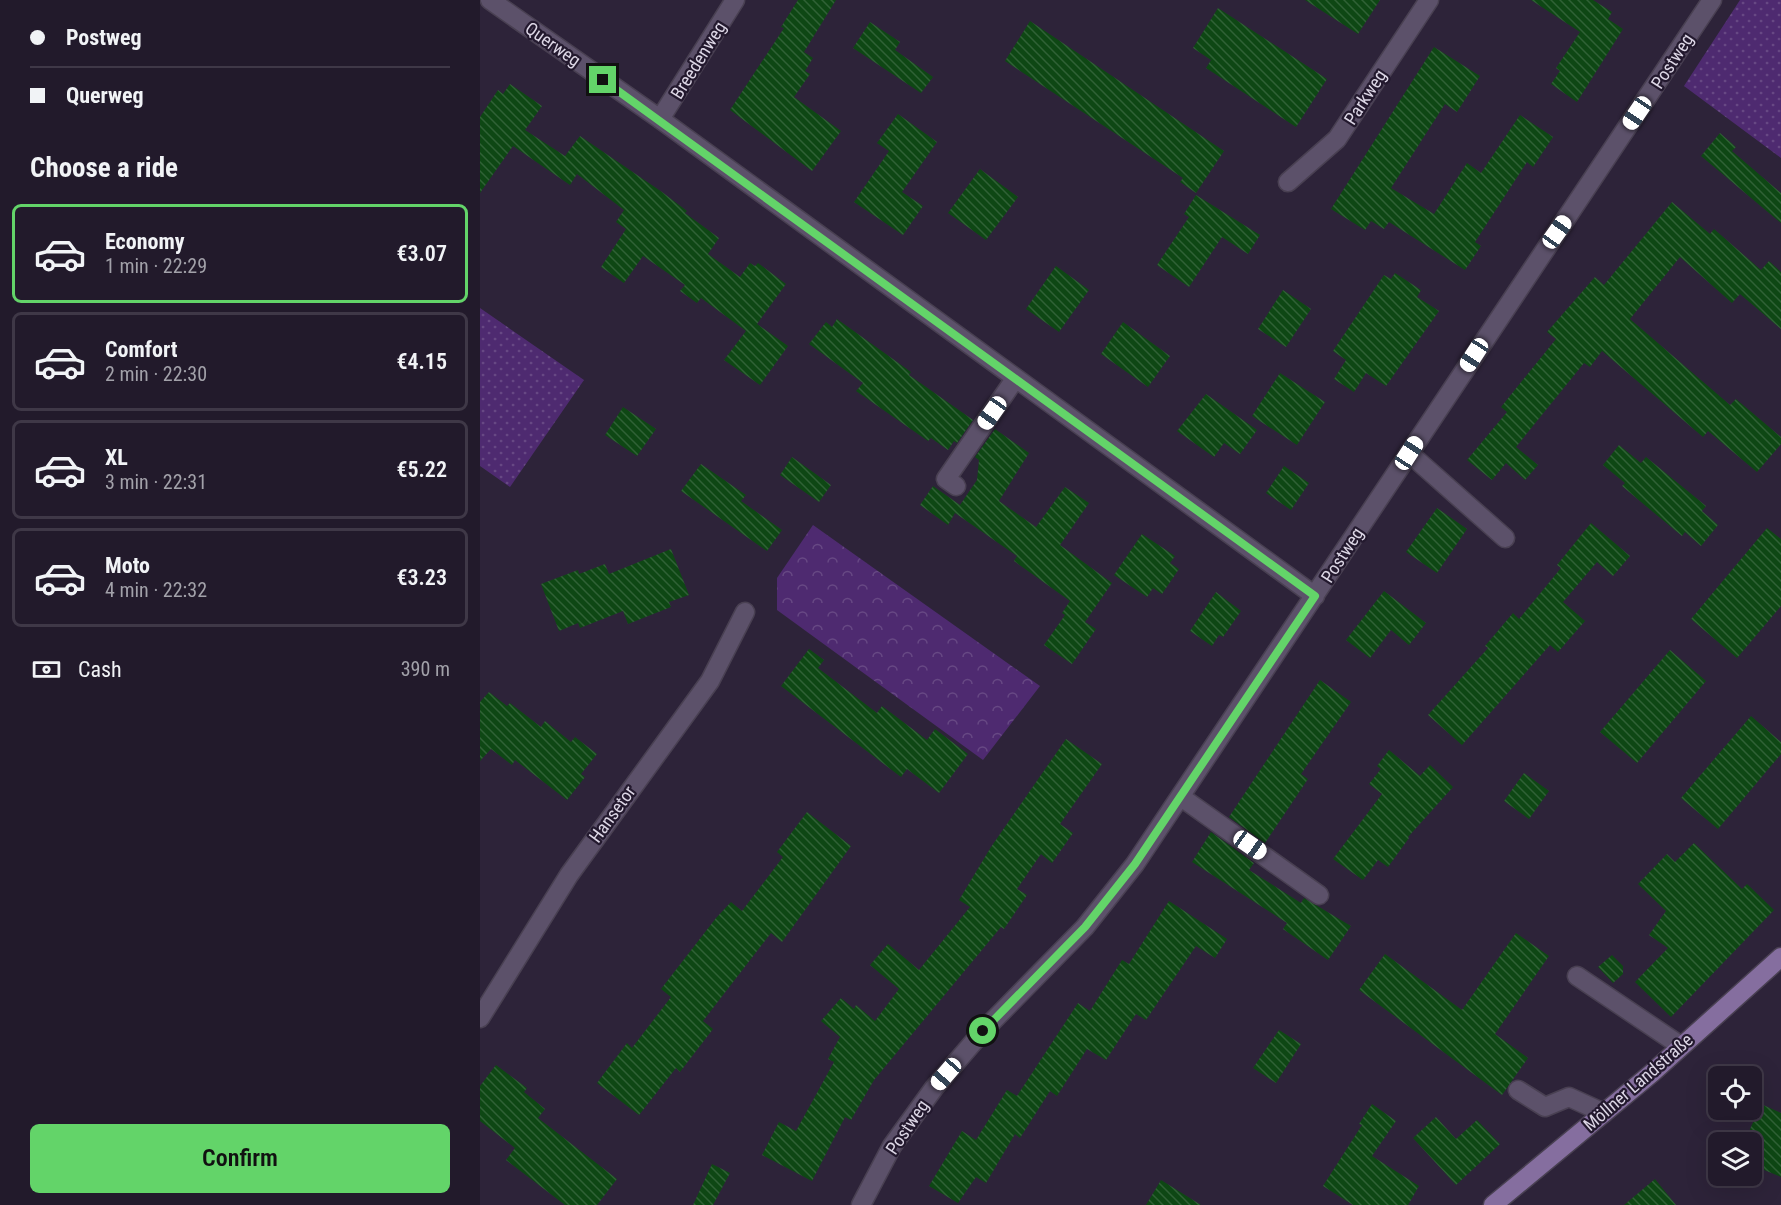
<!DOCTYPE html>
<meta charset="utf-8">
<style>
body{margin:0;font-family:"Roboto Condensed",sans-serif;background:#2e2737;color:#f1f3f6;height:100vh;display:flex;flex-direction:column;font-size:22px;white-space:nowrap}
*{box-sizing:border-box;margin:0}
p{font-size:20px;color:#a2a1a9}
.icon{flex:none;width:33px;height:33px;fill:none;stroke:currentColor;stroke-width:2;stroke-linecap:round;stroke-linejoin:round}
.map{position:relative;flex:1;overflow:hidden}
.details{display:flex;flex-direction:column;background:#221a2b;width:480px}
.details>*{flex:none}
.guide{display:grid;align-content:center;height:132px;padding:0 30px;background:#221a2b}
.tools{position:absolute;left:1228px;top:1066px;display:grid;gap:12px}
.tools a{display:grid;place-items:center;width:54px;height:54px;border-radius:9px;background:#221a2b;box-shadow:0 6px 24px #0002,0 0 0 2px #3f3847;font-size:30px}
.end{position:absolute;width:27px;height:27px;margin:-14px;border:8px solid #63d469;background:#111;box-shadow:0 0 0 3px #111}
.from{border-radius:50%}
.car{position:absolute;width:18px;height:36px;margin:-18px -9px;border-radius:8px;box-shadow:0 0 4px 2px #0007;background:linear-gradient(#fff 24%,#345 0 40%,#fff 0 76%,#345 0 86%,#fff 0)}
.guide b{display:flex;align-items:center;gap:21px;height:57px;font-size:22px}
.guide b+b{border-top:2px solid #3f3847}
.guide i{width:15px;height:15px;background:#f1f3f6}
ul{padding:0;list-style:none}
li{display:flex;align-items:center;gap:18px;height:99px;margin:0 12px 9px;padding:0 18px;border:3px solid #3f3847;border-radius:9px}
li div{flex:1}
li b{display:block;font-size:22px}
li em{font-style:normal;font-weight:600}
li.on{border-color:#63d469}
li>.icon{width:54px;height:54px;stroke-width:1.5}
h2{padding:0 30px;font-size:27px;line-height:72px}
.pay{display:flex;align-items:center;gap:15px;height:66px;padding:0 30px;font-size:22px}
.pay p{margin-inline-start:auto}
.action{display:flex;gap:12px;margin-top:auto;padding:12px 30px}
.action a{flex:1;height:69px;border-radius:9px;background:#63d469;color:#111;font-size:24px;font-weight:600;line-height:69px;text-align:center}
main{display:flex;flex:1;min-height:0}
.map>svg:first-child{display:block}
.grass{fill:url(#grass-dots)}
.park{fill:url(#park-crowns)}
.building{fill:url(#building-back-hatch)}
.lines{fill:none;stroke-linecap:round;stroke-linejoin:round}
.minor-casing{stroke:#494052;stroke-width:21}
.major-casing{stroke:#494052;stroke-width:21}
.minor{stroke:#5c516a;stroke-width:18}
.major{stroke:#856e9f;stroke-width:18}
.route{stroke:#63d469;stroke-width:8}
.labels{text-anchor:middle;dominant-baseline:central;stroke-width:4.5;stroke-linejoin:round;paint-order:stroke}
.street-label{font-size:18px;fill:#dcd6e5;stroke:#23192e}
</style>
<main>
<section class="details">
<div class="guide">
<b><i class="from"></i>Postweg</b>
<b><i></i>Querweg</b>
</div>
<h2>Choose a ride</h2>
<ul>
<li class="on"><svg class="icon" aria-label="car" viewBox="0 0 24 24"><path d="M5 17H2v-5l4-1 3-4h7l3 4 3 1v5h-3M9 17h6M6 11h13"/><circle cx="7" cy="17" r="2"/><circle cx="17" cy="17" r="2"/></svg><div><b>Economy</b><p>1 min · 22:29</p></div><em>€3.07</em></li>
<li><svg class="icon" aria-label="car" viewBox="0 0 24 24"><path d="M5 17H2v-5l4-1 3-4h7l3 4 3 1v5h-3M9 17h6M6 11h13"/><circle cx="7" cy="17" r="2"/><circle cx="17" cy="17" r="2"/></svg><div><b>Comfort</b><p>2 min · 22:30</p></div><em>€4.15</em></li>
<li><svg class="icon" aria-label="car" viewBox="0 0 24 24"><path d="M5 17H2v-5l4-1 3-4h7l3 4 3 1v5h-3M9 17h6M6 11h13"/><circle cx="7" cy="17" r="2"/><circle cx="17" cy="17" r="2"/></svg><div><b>XL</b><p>3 min · 22:31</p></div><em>€5.22</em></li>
<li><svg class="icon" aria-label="car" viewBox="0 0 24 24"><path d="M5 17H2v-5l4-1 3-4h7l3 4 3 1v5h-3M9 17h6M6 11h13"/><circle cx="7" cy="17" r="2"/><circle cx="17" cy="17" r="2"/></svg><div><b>Moto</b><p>4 min · 22:32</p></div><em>€3.23</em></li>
</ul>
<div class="pay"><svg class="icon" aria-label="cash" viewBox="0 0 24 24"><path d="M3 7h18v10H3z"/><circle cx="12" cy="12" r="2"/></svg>Cash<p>390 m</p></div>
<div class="action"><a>Confirm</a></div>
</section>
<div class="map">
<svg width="1301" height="1205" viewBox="0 0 1301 1205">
<defs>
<pattern id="grass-dots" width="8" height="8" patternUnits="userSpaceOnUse" patternTransform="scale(1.5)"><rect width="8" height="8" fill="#4e2a70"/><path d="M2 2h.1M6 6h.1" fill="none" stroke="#674884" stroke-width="1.8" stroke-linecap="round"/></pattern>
<pattern id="park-crowns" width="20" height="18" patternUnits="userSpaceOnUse" patternTransform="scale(1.5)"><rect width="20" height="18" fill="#4e2a70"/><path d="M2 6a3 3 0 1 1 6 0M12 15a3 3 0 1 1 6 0" fill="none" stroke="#674884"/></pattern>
<pattern id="building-back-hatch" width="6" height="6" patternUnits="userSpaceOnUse" patternTransform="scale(1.5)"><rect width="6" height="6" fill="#0e4714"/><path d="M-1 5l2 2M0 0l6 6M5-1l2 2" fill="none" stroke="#306136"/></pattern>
</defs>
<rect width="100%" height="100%" fill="#2d2339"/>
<!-- grass -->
<path class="grass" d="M1260 0H1301V158L1204 86Z
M0 308 104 380 30 487 0 466Z"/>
<!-- park -->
<path class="park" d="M333 525 560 686 503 760 297 610V578Z"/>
<!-- building -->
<path class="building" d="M318 0H356L324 52 333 58 325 71 330 74 314 97 361 131 332 171 250 110 304 28 301 27Z
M825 0H900L878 34Z
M1051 0H1113L1132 12 1128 19 1143 29 1097 102 1071 84 1080 71 1076 68 1100 32Z
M738 8 847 79 816 127 726 68 731 60 713 48Z
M550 21 744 151 716 193 700 182 703 178 525 61Z
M390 22 420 42 415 50 453 77 441 93 373 48Z
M954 47 1000 76 977 112 965 104 911 188 954 214 987 163 1001 173 1040 115 1073 137 1053 167 1047 162 995 242 1001 246 985 270 909 222 904 229 891 221 885 230 851 209Z
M30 84 62 106 45 130 85 156 100 136 182 192 207 211 205 213 239 238 228 254 260 277 270 263 275 266 278 263 306 284 277 324 308 346 280 385 244 360 266 331 221 298 217 303 200 291 205 285 163 256 144 283 121 267 146 229 136 222 144 210 97 174 90 185 33 146 0 193V117L18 90 23 94Z
M418 114 457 142 422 192 443 206 423 235 374 202 409 151 397 143Z
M1240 133 1256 147 1252 151 1301 193V223L1221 156Z
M500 169 538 197 506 240 468 213Z
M716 195 780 235 768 254 742 237 709 287 677 265 709 217 704 214Z
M1192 202 1230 234 1234 229 1281 270 1289 261 1301 272V329L1260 294 1252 303 1200 257 1150 319 1250 405 1256 399 1301 437V444L1277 472 1228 431 1223 437 1122 351 1110 367 1104 363 1036 447 1058 465 1045 480 1026 463 1012 480 987 460 1027 412 1021 407 1076 339 1067 332 1115 277 1124 285Z
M576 266 609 290 579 332 546 309Z
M915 273 941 290 937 297 959 311 906 386 886 373 874 392 854 379 866 360 853 351 904 275 911 279Z
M803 290 831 309 806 347 778 329Z
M357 319 431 372 429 375 493 420 477 443 474 441 468 450 451 438 448 441 376 391 383 383 329 344 346 322 352 327Z
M643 322 690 356 668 387 621 354Z
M800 373 845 402 817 445 772 416Z
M726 394 777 430 760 454 744 443 734 457 697 431Z
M143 407 176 429 157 456 125 435Z
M515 429 549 453 519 501 556 527 585 487 609 503 580 545 632 583 605 622 616 629 592 664 564 645 585 615 582 613 590 601 534 561 537 556 475 513 468 525 440 505 453 486 480 505 497 480 499 460 495 457Z
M1139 445 1161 463 1166 457 1226 506 1222 511 1238 525 1221 546 1205 532 1202 536 1173 512 1142 486 1145 483 1123 465Z
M312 457 351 485 339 502 300 475Z
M221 464 266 495 261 501 302 530 287 551 201 491Z
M804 466 829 483 811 510 786 493Z
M957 508 987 529 957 573 926 552Z
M1111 523 1150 556 1133 576 1117 562 1083 602 1105 621 1078 652 1070 645 982 745 948 715 1008 648 1005 646 1033 613 1039 619 1081 568 1077 565Z
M1287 528 1301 539V606L1257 658 1211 619Z
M662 534 695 556 690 563 699 569 682 594 673 588 667 597 634 575Z
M191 549 209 595 189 602 191 607 148 624 143 611 100 628 98 623 79 631 61 584 98 570 99 574 125 564 129 574Z
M904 591 946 623 929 645 911 630 890 658 866 640Z
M736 592 761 611 743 637 739 635 732 646 710 631Z
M329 649 344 660 338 668 397 713 402 706 447 740 455 729 488 754 459 793 427 769 421 777 301 686Z
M1190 650 1226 681 1157 763 1120 732Z
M840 680 871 702 821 774 828 779 785 843 749 817Z
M9 692 27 706 30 703 61 727 65 721 91 742 95 737 117 754 101 774 105 777 87 800 35 760 32 765 11 749 0 761V702Z
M1271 716 1301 742V754L1238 829 1201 798Z
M586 739 622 764 580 824 593 833 572 863 561 854 537 889 547 895 524 929 521 927 394 1080 371 1120 365 1117 332 1181 282 1155 299 1122 316 1131 354 1062 348 1059 360 1037 341 1021 361 998 374 1009 376 1005 395 1021 419 989 390 965 408 944 439 970 490 907 479 900 511 847Z
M909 750 940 776 950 765 973 787 928 837 929 838 908 867 898 860 883 880 853 859 902 794 889 784 901 769 897 766Z
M1044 773 1069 791 1049 819 1024 801Z
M327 812 371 846 302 942 291 933 223 1021 233 1029 200 1072 196 1068 159 1115 117 1083 147 1043 152 1048 191 997 181 989 236 918 251 902 262 911 303 857 297 852Z
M731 832 774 863 769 870 821 903 824 898 871 926 848 960 803 929 807 923 712 862Z
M1214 843 1262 889 1267 884 1294 910 1191 1017 1155 982 1188 948 1169 935 1186 911 1158 884 1187 854 1195 862Z
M689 901 747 939 735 958 716 946 666 1020 656 1014 626 1060 607 1049 577 1096 570 1091 540 1138 535 1134 506 1183 496 1177 478 1203 449 1186 482 1131 496 1140 527 1090 537 1096 598 1003 610 1011 642 960 649 964Z
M1036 933 1069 956 1015 1034 1048 1058 1022 1095 879 990 905 954 982 1010Z
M1132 955 1143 966V974L1133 983 1118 967Z
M799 1030 821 1044 796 1083 773 1068Z
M16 1065 47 1088 44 1092 65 1109 58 1118 137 1179 117 1205H85L26 1160 35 1148 0 1121V1086Z
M892 1104 916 1121 892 1156 939 1186 928 1205H873L843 1186 882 1125 879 1124Z
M1281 1104 1301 1113V1177L1272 1165V1143H1264Z
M956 1117 976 1139 997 1120 1020 1144 976 1185 933 1138Z
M232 1164 250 1173 233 1205H213Z
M1175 1179 1196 1205H1144Z
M681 1180 721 1205H666Z"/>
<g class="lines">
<defs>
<path id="minor" d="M10 0 180 119 835 596
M180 119 255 0
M808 182 857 139 949 0
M929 453 1025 538
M476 486 466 479 535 379
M701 797 839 895
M1097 976 1201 1046
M0 1018 89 875 230 681 265 612
M1038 1090 1065 1107 1089 1097 1124 1113
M381 1205 412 1146 454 1088 503 1031 605 927 655 864 1232 0"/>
<path id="major" d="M1013 1205 1172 1073 1301 957"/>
</defs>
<!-- minor casing -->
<use href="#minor" class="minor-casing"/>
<!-- major casing -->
<use href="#major" class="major-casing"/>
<!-- minor -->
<use href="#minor" class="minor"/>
<!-- major -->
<use href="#major" class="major"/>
</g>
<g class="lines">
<!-- route -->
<path class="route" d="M123 80 835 596 655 864 605 927 503 1031"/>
</g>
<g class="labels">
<!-- street labels -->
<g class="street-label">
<text transform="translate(73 44) rotate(35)">Querweg</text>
<text transform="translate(218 60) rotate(-58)">Breedenweg</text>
<text transform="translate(1192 61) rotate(-57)">Postweg</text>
<text transform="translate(885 97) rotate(-57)">Parkweg</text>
<text transform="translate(862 555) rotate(-57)">Postweg</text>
<text transform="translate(132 814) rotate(-54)">Hansetor</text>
<text transform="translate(1158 1082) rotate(-41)">Möllner Landstraße</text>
<text transform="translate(427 1127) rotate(-56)">Postweg</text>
</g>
</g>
</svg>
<div class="tools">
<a><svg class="icon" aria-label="locate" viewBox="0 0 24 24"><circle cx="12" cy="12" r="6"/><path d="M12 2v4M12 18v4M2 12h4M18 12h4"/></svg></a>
<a><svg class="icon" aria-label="layers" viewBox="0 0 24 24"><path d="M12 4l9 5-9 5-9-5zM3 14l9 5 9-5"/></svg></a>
</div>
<i class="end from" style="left:503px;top:1031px"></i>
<i class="end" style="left:123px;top:80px"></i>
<i class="car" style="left:1157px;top:113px;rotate:214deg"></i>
<i class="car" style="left:1077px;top:232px;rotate:35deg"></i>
<i class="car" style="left:994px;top:355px;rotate:213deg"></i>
<i class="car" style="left:512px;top:413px;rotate:215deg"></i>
<i class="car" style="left:929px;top:453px;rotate:33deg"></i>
<i class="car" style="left:770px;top:845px;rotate:125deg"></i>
<i class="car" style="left:466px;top:1074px;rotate:221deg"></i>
</div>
</main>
